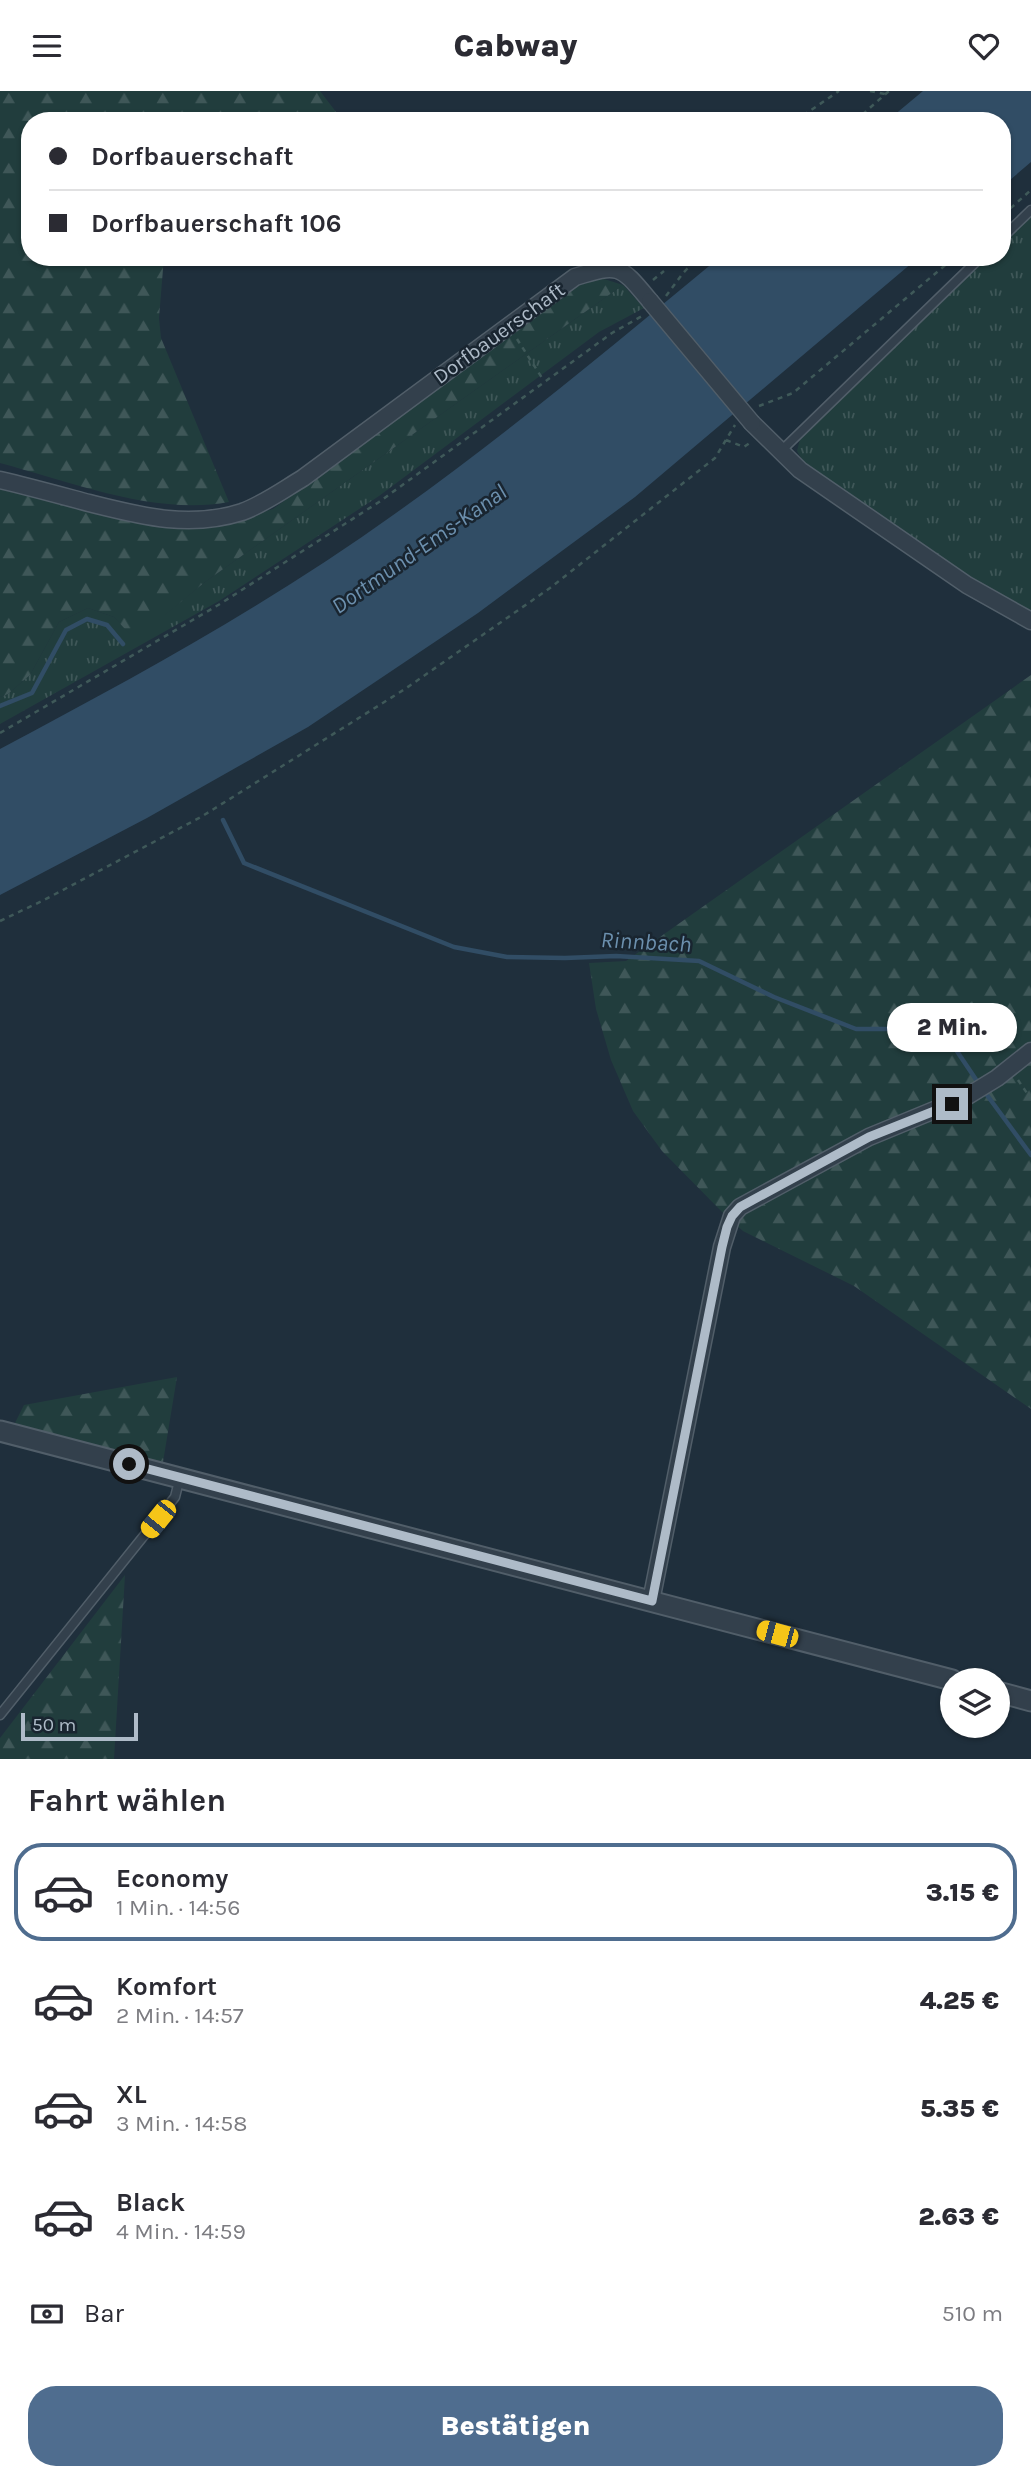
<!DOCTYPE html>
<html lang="de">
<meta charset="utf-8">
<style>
body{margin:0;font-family:Karla,sans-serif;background:#f2f2f3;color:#2b2b33;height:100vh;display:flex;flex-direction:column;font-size:26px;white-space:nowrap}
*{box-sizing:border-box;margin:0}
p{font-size:23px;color:#7c7c81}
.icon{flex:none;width:38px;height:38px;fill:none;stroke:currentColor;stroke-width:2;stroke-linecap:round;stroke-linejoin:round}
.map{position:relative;height:1668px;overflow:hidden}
.drawer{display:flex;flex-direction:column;background:#fff;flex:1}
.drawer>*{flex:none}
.hud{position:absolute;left:21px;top:21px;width:990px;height:154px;border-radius:28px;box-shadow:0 2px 5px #0004;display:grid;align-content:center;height:154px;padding:0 28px;background:#fff}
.tools{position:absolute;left:940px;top:1577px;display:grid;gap:14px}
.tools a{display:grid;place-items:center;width:70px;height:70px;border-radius:50%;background:#fff;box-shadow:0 2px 5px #0004;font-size:35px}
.scale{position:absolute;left:21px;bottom:18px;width:117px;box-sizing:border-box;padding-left:7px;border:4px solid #aebbc8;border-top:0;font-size:19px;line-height:24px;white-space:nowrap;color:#aebbc8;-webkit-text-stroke:5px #192530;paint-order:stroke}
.end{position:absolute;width:32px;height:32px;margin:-16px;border:9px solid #aebbc8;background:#111;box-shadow:0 0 0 4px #111}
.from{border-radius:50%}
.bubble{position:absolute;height:49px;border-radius:24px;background:#fff;box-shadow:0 2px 5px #0004;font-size:23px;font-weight:800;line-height:49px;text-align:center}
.car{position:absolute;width:21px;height:42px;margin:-21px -10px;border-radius:9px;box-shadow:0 0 5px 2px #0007;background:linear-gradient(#f5c518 24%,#345 0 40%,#f5c518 0 76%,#345 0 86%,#f5c518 0)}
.hud b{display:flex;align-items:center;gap:24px;height:66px;font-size:26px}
.hud b+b{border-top:2px solid #e1e1e2}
.hud i{width:18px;height:18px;background:#2b2b33}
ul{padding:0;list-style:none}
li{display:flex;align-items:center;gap:21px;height:98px;margin:0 14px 10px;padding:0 14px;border:4px solid transparent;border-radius:28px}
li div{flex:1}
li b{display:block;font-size:26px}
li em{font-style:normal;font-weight:800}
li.active{border-color:#4f6d8f}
li>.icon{width:63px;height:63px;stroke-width:1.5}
h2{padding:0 28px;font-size:32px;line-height:84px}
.pay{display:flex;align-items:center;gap:18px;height:77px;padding:0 28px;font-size:26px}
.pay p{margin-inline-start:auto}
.button{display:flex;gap:14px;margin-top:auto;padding:14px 28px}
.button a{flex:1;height:80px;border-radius:28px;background:#4f6d8f;color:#fff;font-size:28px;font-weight:800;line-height:80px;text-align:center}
header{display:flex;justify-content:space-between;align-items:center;height:91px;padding:0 28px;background:#fff;font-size:32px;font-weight:800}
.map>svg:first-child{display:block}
.grass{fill:url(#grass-tufts)}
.forest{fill:url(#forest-firs)}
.water{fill:#314d65}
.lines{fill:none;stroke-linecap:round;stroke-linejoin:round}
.stream{stroke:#314d65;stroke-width:4.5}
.service-casing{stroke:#515e69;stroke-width:11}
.minor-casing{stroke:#515e69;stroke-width:19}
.tertiary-casing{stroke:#515e69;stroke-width:23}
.path{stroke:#3f5959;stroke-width:2.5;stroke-dasharray:5 5;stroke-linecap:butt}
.service{stroke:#33404c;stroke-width:8}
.minor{stroke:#33404c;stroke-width:16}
.tertiary{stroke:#33404c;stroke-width:19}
.minor-bridge-casing{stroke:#515e69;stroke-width:19;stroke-linecap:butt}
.minor-bridge{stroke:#33404c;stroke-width:16}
.route{stroke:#aebbc8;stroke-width:9}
.labels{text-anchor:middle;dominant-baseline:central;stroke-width:5;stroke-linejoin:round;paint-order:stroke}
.street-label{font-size:21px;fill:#aebbc8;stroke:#192530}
.water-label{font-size:23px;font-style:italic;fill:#6c90ae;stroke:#192530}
</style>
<header><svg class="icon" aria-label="menu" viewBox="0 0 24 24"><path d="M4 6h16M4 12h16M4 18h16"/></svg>Cabway<svg class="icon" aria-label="heart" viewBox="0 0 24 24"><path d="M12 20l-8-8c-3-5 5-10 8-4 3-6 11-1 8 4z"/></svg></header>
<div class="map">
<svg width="1031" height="1668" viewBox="0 0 1031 1668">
<defs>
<pattern id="grass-tufts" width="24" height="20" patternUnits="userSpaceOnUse" patternTransform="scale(1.75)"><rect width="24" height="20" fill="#213d3d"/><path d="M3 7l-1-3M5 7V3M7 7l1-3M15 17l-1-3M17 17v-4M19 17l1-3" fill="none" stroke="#3f5758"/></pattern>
<pattern id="forest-firs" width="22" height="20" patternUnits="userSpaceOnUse" patternTransform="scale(1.75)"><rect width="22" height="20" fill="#213d3d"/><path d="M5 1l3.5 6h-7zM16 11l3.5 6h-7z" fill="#3f5758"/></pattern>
</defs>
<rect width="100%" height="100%" fill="#1f2f3c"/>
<!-- grass -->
<path class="grass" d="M1031 124V521L969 487 804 372 797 360 800 348 987 166H1003V151Z
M623 194 644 217 599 241 379 405 219 510 0 633V606L8 603 30 584 59 531 88 517 114 526 135 548 205 491Z"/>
<!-- forest -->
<path class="forest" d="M0 0H320L343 30H30V166H164L159 227 161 247 229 411C156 425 71 391 0 372Z
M601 187 623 194 205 491 135 549 114 526 88 517 59 531 30 584 8 603 0 606V391L217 434 273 418 578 195Z
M1031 584V1318L854 1195 743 1140 727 1126 662 1060 633 1020 611 969 596 918 589 872 626 870Z
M177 1286 163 1371 14 1334 24 1314Z
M125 1484 114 1668H0V1647Z"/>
<!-- water -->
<path class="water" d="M923 0H1031V71L1003 95V30H887Z
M720 166H919L635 406 478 522 308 636 147 727 0 804V658C136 586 271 512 396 422 508 342 614 254 720 166Z"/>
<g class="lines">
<!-- stream -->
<path class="stream" d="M0 615 32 602 66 539 87 528 107 534 123 553
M223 729 244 772 454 856 507 866 565 867 616 865 699 870 774 906 856 938H942L979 993
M984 1000 1031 1064"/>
<defs>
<path id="service" d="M1003 146 1031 119
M780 361 981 166
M0 1624 175 1406 180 1386"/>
<path id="minor" d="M752 332 800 379 967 494 1031 530
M0 389C30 396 59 404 89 412 141 425 189 438 242 421 264 413 283 399 303 387L575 186C620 172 620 174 650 210
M651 1510 722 1156 732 1125 740 1116 869 1046 966 1006 997 987 1031 960"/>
<path id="tertiary" d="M0 1340 952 1589
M998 1601 1031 1610"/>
</defs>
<!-- service casing -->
<use href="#service" class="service-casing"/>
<!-- minor casing -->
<use href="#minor" class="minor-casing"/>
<!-- tertiary casing -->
<use href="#tertiary" class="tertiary-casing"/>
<!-- path -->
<path class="path" d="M870 0 885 3
M795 30 839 0
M855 30 889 0
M1003 124 1031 99
M653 189 664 180
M666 205 683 182 699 166
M517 248 544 290
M759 315 793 302 955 166
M726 349 744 356 751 351
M0 642 220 513 379 411 612 242 642 225
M0 830 44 809 201 726 405 598 550 497 715 367 735 334
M971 911 1001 962
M1018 989 1031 1008"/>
<!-- service -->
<use href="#service" class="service"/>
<!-- minor -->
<use href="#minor" class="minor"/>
<!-- tertiary -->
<use href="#tertiary" class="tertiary"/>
<defs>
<path id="minor-bridge" d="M650 210 752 332"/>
</defs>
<!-- minor-bridge casing -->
<use href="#minor-bridge" class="minor-bridge-casing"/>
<!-- minor-bridge -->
<use href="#minor-bridge" class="minor-bridge"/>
</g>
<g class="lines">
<!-- route -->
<path class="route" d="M129 1373 652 1510 722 1156 727 1136 732 1125 740 1116 869 1046 952 1013"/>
</g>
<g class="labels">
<!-- street labels -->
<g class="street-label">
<text transform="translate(499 242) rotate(-36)">Dorfbauerschaft</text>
</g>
<!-- water labels -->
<g class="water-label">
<text transform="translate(419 458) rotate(-35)">Dortmund-Ems-Kanal</text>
<text transform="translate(646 851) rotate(3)">Rinnbach</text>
</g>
</g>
</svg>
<div class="tools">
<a><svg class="icon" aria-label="layers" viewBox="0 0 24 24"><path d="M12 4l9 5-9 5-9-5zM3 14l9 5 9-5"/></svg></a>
</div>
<div class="scale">50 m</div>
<i class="end from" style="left:129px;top:1373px"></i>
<i class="end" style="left:952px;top:1013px"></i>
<div class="bubble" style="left:887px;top:912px;width:130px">2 Min.</div>
<i class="car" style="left:158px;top:1428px;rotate:219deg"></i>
<i class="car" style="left:777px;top:1543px;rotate:285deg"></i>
<div class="hud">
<b><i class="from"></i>Dorfbauerschaft</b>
<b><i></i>Dorfbauerschaft 106</b>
</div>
</div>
<section class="drawer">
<h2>Fahrt wählen</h2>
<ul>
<li class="active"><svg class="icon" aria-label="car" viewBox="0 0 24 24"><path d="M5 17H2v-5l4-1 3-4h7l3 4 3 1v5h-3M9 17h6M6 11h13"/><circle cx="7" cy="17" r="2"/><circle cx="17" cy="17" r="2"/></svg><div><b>Economy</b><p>1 Min. · 14:56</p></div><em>3.15 €</em></li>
<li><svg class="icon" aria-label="car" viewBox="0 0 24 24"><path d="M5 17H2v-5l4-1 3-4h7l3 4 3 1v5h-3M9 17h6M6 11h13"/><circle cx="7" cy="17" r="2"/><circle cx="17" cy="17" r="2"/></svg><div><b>Komfort</b><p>2 Min. · 14:57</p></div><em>4.25 €</em></li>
<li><svg class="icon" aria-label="car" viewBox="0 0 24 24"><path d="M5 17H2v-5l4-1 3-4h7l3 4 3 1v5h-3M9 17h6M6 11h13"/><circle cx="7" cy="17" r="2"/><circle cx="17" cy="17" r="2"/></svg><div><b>XL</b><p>3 Min. · 14:58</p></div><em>5.35 €</em></li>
<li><svg class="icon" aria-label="car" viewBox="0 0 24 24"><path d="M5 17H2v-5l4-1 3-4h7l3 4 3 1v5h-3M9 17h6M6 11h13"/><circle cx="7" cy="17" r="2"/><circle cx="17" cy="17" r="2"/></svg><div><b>Black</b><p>4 Min. · 14:59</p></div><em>2.63 €</em></li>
</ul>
<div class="pay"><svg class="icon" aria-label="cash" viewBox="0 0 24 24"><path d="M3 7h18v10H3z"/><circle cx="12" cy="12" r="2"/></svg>Bar<p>510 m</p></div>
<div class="button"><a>Bestätigen</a></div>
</section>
